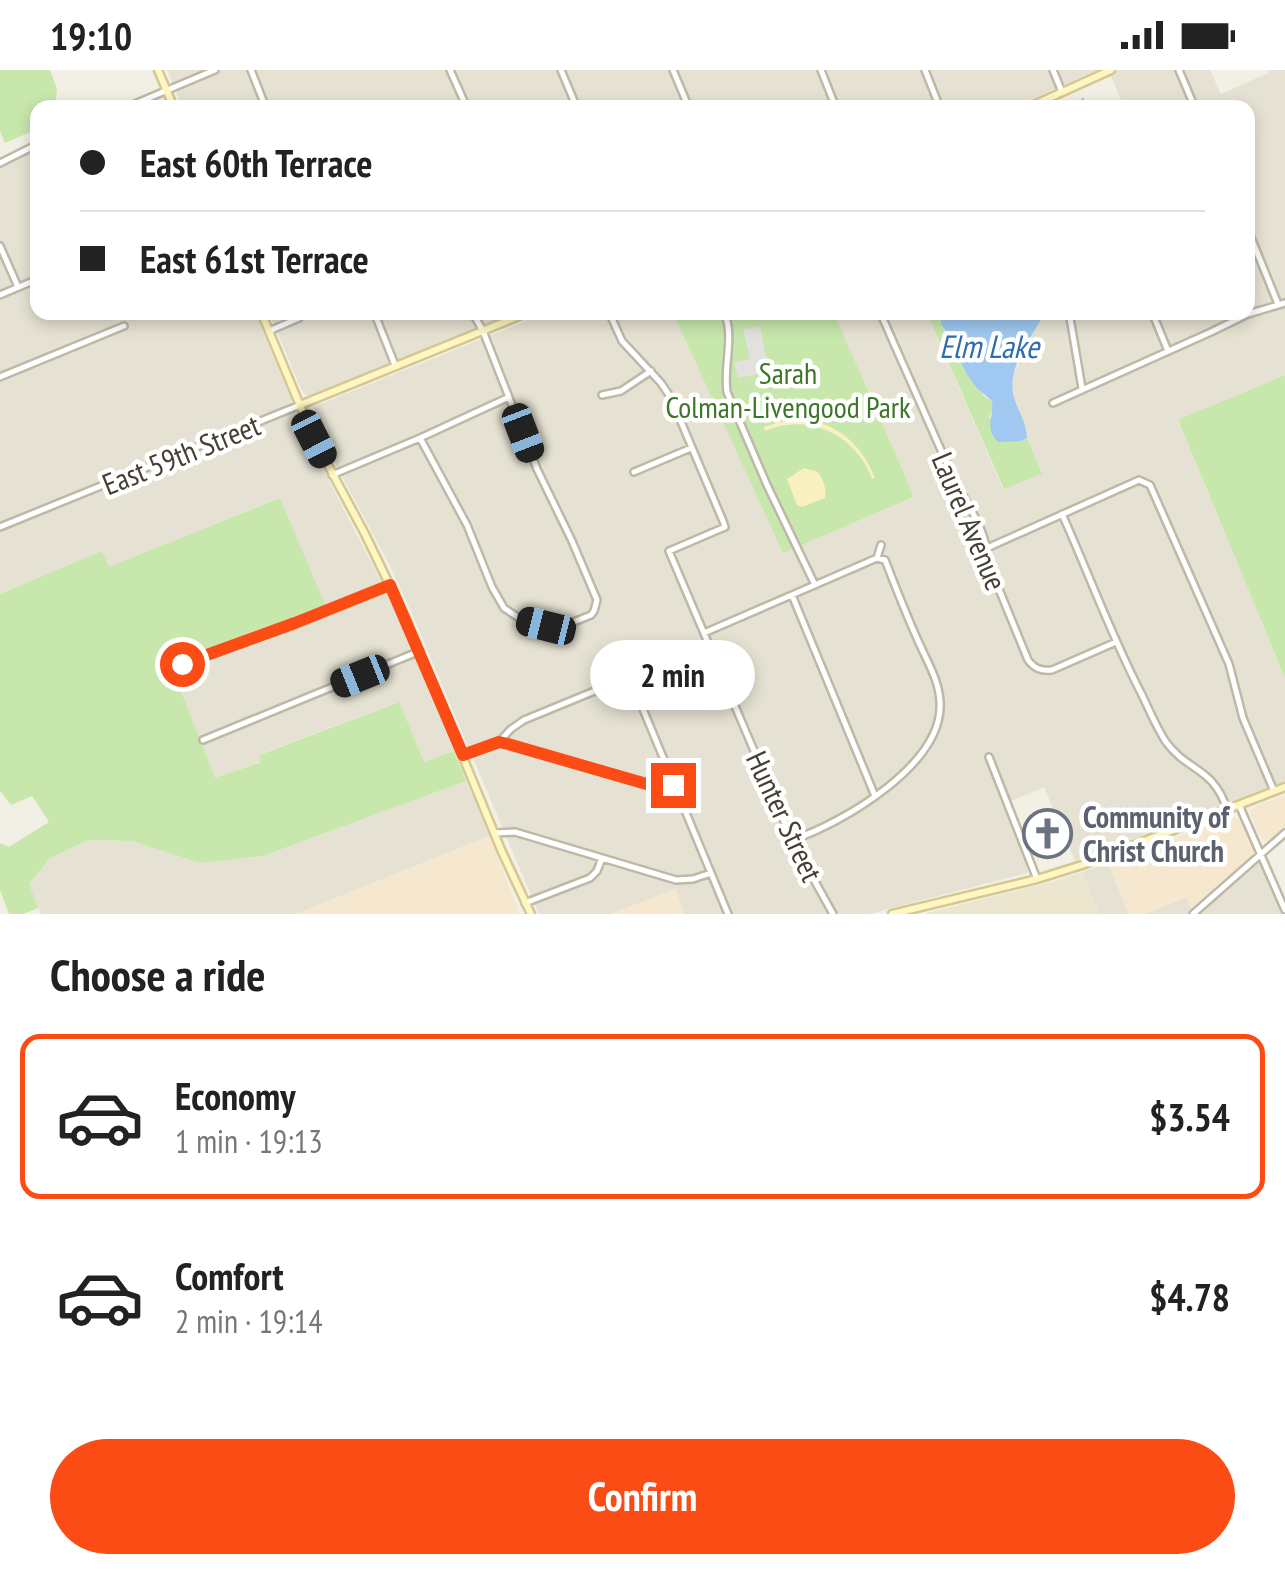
<!DOCTYPE html>
<meta charset="utf-8">
<style>
body{margin:0;font-family:"PT Sans Narrow",sans-serif;background:#f2f2f2;color:#222;height:100vh;display:flex;flex-direction:column;font-size:38px;white-space:nowrap}
*{box-sizing:border-box;margin:0}
p{font-size:32px;color:#767676}
.icon{flex:none;width:55px;height:55px;fill:none;stroke:currentColor;stroke-width:2;stroke-linecap:round;stroke-linejoin:round}
.map{position:relative;height:844px;overflow:hidden}
.panel{display:flex;flex-direction:column;background:#fff;flex:1}
.panel>*{flex:none}
.hud{position:absolute;left:30px;top:30px;width:1225px;height:220px;border-radius:20px;box-shadow:0 5px 15px #0003;display:grid;align-content:center;height:220px;padding:0 50px;background:#fff}
.end{position:absolute;width:45px;height:45px;margin:-22px;border:12px solid #fa4c14;background:#fff;box-shadow:0 0 0 5px #fff}
.from{border-radius:50%}
.bubble{position:absolute;height:70px;border-radius:35px;background:#fff;box-shadow:0 5px 15px #0003;font-size:32px;font-weight:700;line-height:70px;text-align:center}
.car{position:absolute;width:30px;height:60px;margin:-30px -15px;border-radius:12px;box-shadow:0 0 8px 2px #0007;background:linear-gradient(#222 24%,#8ab4d8 0 40%,#222 0 76%,#8ab4d8 0 86%,#222 0)}
.hud b{display:flex;align-items:center;gap:35px;height:95px;font-size:38px}
.hud b+b{border-top:2px solid #e0e0e0}
.hud i{width:25px;height:25px;background:#222}
ul{padding:0;list-style:none}
li{display:flex;align-items:center;gap:30px;height:165px;margin:0 20px 15px;padding:0 30px;border:5px solid transparent;border-radius:20px}
li div{flex:1}
li b{display:block;font-size:38px}
li em{font-style:normal;font-weight:700}
li.on{border-color:#fa4c14}
li>.icon{width:90px;height:90px;stroke-width:1.5}
h2{padding:0 50px;font-size:45px;line-height:120px}
.primary-button{display:flex;gap:20px;margin-top:auto;padding:20px 50px}
.primary-button a{flex:1;height:115px;border-radius:60px;background:#fa4c14;color:#fff;font-size:40px;font-weight:700;line-height:115px;text-align:center}
.status{display:flex;justify-content:space-between;align-items:center;height:70px;padding:0 50px;background:#fff;direction:ltr}
.status svg{height:28px;fill:currentColor}
.map>svg:first-child{display:block}
.residential{fill:#e6e2d3;fill-rule:evenodd}
.commercial{fill:#f5e8cf}
.education{fill:#ece6ce}
.green{fill:#c7e7ad}
.sand{fill:#f8f1bf}
.parking{fill:#e3e1dd}
.water{fill:#a0c8f0}
.lines{fill:none;stroke-linecap:round;stroke-linejoin:round}
.stream{stroke:#a0c8f0;stroke-width:2.5}
.street-casing{stroke:#beb8a7;stroke-width:10}
.secondary-casing{stroke:#d3c894;stroke-width:11}
.street{stroke:#fff;stroke-width:5}
.secondary{stroke:#fff6c2;stroke-width:6}
.route{stroke:#fa4c14;stroke-width:12}
.labels{text-anchor:middle;dominant-baseline:central;stroke-width:9;stroke-linejoin:round;paint-order:stroke}
.park-label{font-size:30px;fill:#3e7628;stroke:#fff}
.street-label{font-size:30px;fill:#454034;stroke:#fff}
.worship-label{font-size:30px;font-weight:bold;fill:#5b616d;stroke:#fff;text-anchor:start}
.water-label{font-size:32px;font-style:italic;fill:#2e6db0;stroke:#fff}
</style>
<div class="status"><b>19:10</b><svg viewBox="0 0 49 12"><path d="M0 12V9h3v3zM5 12V6h3v6zM10 12V3h3v9zM15 12V0h3v12zM26 1h20v11H26zM47 4h2v5h-2z"/></svg></div>
<div class="map">
<svg width="1285" height="844" viewBox="0 0 1285 844">
<rect width="100%" height="100%" fill="#f2efe5"/>
<!-- residential -->
<path class="residential" d="M167 0H1097L1012 38H183Z
M1119 0H1210L1221 24 1268 3V0H1285V305L1178 351 1285 608V711L1075 791 1044 717 1004 734 1028 796 1027 803 869 844H685L675 819 611 844H539L410 539 388 492 336 395 315 344V336L546 243H679L674 245 784 482 913 428 834 243H929L927 245 1003 419 1041 404 1027 368V360L1015 332 1012 316 1013 304 1044 243 1248 242V38L1124 37 1110 4ZM691 522 713 578 708 581 685 526Z
M37 77 38 242 255 243 292 330 285 338 0 453V96Z
M269 243H515L313 325 307 326 301 319Z
M292 342 297 345 310 374 390 529 454 681 424 693 398 632 260 684 261 691 215 709 174 603 279 428 108 498 101 482 0 524V460Z
M466 711 490 766 296 844H41L28 815 50 788 88 770 132 771 200 793 263 786Z
M1108 793 1129 844H1099L1082 802Z
M1257 793 1263 795 1266 798 1285 844H1196Z
M1187 827 1192 840 1188 844H1144Z"/>
<!-- commercial -->
<path class="commercial" d="M1285 725V759L1273 770 1264 771 1259 765 1251 745V740L1258 735Z
M1233 746 1244 755 1254 779 1253 787 1192 840 1186 827 1144 844H1129L1108 793Z
M490 766 519 844H296Z
M675 818 685 844H611L675 819Z"/>
<!-- education -->
<path class="education" d="M1082 802 1099 844H923L1055 811Z"/>
<!-- green -->
<path class="green" d="M0 0H50L57 19 55 37 38 38 37 59 5 73 0 61Z
M679 242 834 243 914 427 783 483 674 245Z
M929 243H944L941 246C951 275 967 300 984 326L992 331 993 339 989 347 1021 371 1027 368 1042 404 1004 419 927 244Z
M1285 305V608L1178 350Z
M280 428 329 544 174 603 215 708 261 692 259 685 399 632 424 692 454 681 466 711 263 786 200 793 132 771 88 770 50 788 29 814 38 838 23 844H9L0 820V773L9 777 49 752 32 726 11 735 0 721V524L102 481 109 497Z"/>
<!-- sand -->
<path class="sand" d="M790 349C831 348 860 370 875 408L872 409C856 365 809 342 765 361L764 357Z
M804 398 818 402C823 409 827 419 825 428L802 437 797 435 787 409Z"/>
<!-- parking -->
<path class="parking" d="M760 256 769 302 738 308 734 292 750 289 743 259Z"/>
<!-- water -->
<path class="water" d="M944 243H1044C1033 268 1008 294 1013 323 1016 339 1027 352 1027 368L1021 371 998 372C984 358 994 347 992 331L977 318 968 306 955 282 953 270 941 254V246Z"/>
<g class="lines">
<!-- stream -->
<path class="stream" d="M1076 38 1083 29"/>
<defs>
<path id="street" d="M251 0 266 38
M450 0 467 38
M561 0 577 38
M673 0 689 38
M821 0 836 38
M925 0 940 38
M1053 0 1062 22
M1179 0 1195 38
M125 38 215 0
M821 38 834 32
M0 93 38 74
M1248 160 1278 234
M0 176 18 217
M0 225 38 209
M374 242 395 295
M609 242 622 271 661 313 671 328 723 451 725 457 669 481 792 770 833 844
M724 242C735 267 723 295 727 322L767 415 815 515
M880 242C904 297 928 351 952 405 965 433 988 459 987 490L1028 590C1035 599 1041 601 1052 600L1116 572
M1069 242 1082 318
M1152 242 1168 281
M269 261 299 248
M0 307 124 256
M602 325 621 321 651 301
M1053 333 1211 262 1248 244 1285 233
M420 368 467 455 492 517 504 538 522 550 546 556 566 555 591 545 594 541 597 530 572 471 537 399 483 261 472 242
M634 402 691 378
M332 405 420 368 509 327
M1062 444C1089 504 1111 565 1141 623 1149 639 1156 657 1166 672 1188 702 1213 697 1227 739
M0 457 300 335
M987 478 1139 410 1150 415 1229 594 1243 648 1274 721
M792 525 875 726
M704 563 877 488 881 475
M182 594 295 553 390 515
M203 670 420 581
M499 672 649 715H673
M463 685 499 672 511 659 524 650 619 611H627L633 615 728 844
M989 687 1037 809
M1239 735 1285 840
M495 763 515 762 676 810 693 809 711 803
M792 770C843 753 944 694 940 632 939 611 928 593 920 575 907 547 896 518 885 490L877 488
M525 833 590 808 597 801 602 788
M1193 844 1285 763"/>
<path id="secondary" d="M158 0 174 38
M1027 38 1111 0
M261 242 314 369 365 464 406 549 502 782 531 844
M300 335 529 242
M892 844 1037 809 1082 795 1285 717"/>
</defs>
<!-- street casing -->
<use href="#street" class="street-casing"/>
<!-- secondary casing -->
<use href="#secondary" class="secondary-casing"/>
<!-- street -->
<use href="#street" class="street"/>
<!-- secondary -->
<use href="#secondary" class="secondary"/>
</g>
<g class="lines">
<!-- route -->
<path class="route" d="M182 594 295 553 390 515 463 685 499 672 508 674 650 715H673"/>
</g>
<!-- icons -->
<defs>
<symbol id="church-ring" viewBox="-11 -11 22 22"><circle r="9.5" fill="#fff" stroke="#6b7280" stroke-width="1.5"/><path d="M-1.2-6h2.4v3.5h3.3v2.4h-3.3V6h-2.4V-.1h-3.3v-2.4h3.3Z" fill="#6b7280"/></symbol>
</defs>
<g fill-rule="evenodd">
<use href="#church-ring" x="1020" y="736" width="55" height="55"/>
</g>
<g class="labels">
<!-- park labels -->
<g class="park-label">
<text x="788" y="302">Sarah<tspan x="788" dy="34">Colman-Livengood Park</tspan></text>
</g>
<!-- street labels -->
<g class="street-label">
<text transform="translate(181 384) rotate(-22)">East 59th Street</text>
<text transform="translate(970 451) rotate(67)">Laurel Avenue</text>
<text transform="translate(785 746) rotate(65)">Hunter Street</text>
</g>
<!-- worship labels -->
<g class="worship-label">
<text x="1083" y="746">Community of<tspan x="1083" dy="34">Christ Church</tspan></text>
</g>
<!-- water labels -->
<g class="water-label">
<text x="989" y="276">Elm Lake</text>
</g>
</g>
</svg>
<i class="end from" style="left:182px;top:594px"></i>
<i class="end" style="left:673px;top:715px"></i>
<div class="bubble" style="left:590px;top:570px;width:165px">2 min</div>
<i class="car" style="left:523px;top:363px;rotate:159deg"></i>
<i class="car" style="left:314px;top:369px;rotate:153deg"></i>
<i class="car" style="left:546px;top:556px;rotate:284deg"></i>
<i class="car" style="left:360px;top:606px;rotate:248deg"></i>
<div class="hud">
<b><i class="from"></i>East 60th Terrace</b>
<b><i></i>East 61st Terrace</b>
</div>
</div>
<section class="panel">
<h2>Choose a ride</h2>
<ul>
<li class="on"><svg class="icon" aria-label="car" viewBox="0 0 24 24"><path d="M5 17H2v-5l4-1 3-4h7l3 4 3 1v5h-3M9 17h6M6 11h13"/><circle cx="7" cy="17" r="2"/><circle cx="17" cy="17" r="2"/></svg><div><b>Economy</b><p>1 min · 19:13</p></div><em>$3.54</em></li>
<li><svg class="icon" aria-label="car" viewBox="0 0 24 24"><path d="M5 17H2v-5l4-1 3-4h7l3 4 3 1v5h-3M9 17h6M6 11h13"/><circle cx="7" cy="17" r="2"/><circle cx="17" cy="17" r="2"/></svg><div><b>Comfort</b><p>2 min · 19:14</p></div><em>$4.78</em></li>
</ul>
<div class="primary-button"><a>Confirm</a></div>
</section>
